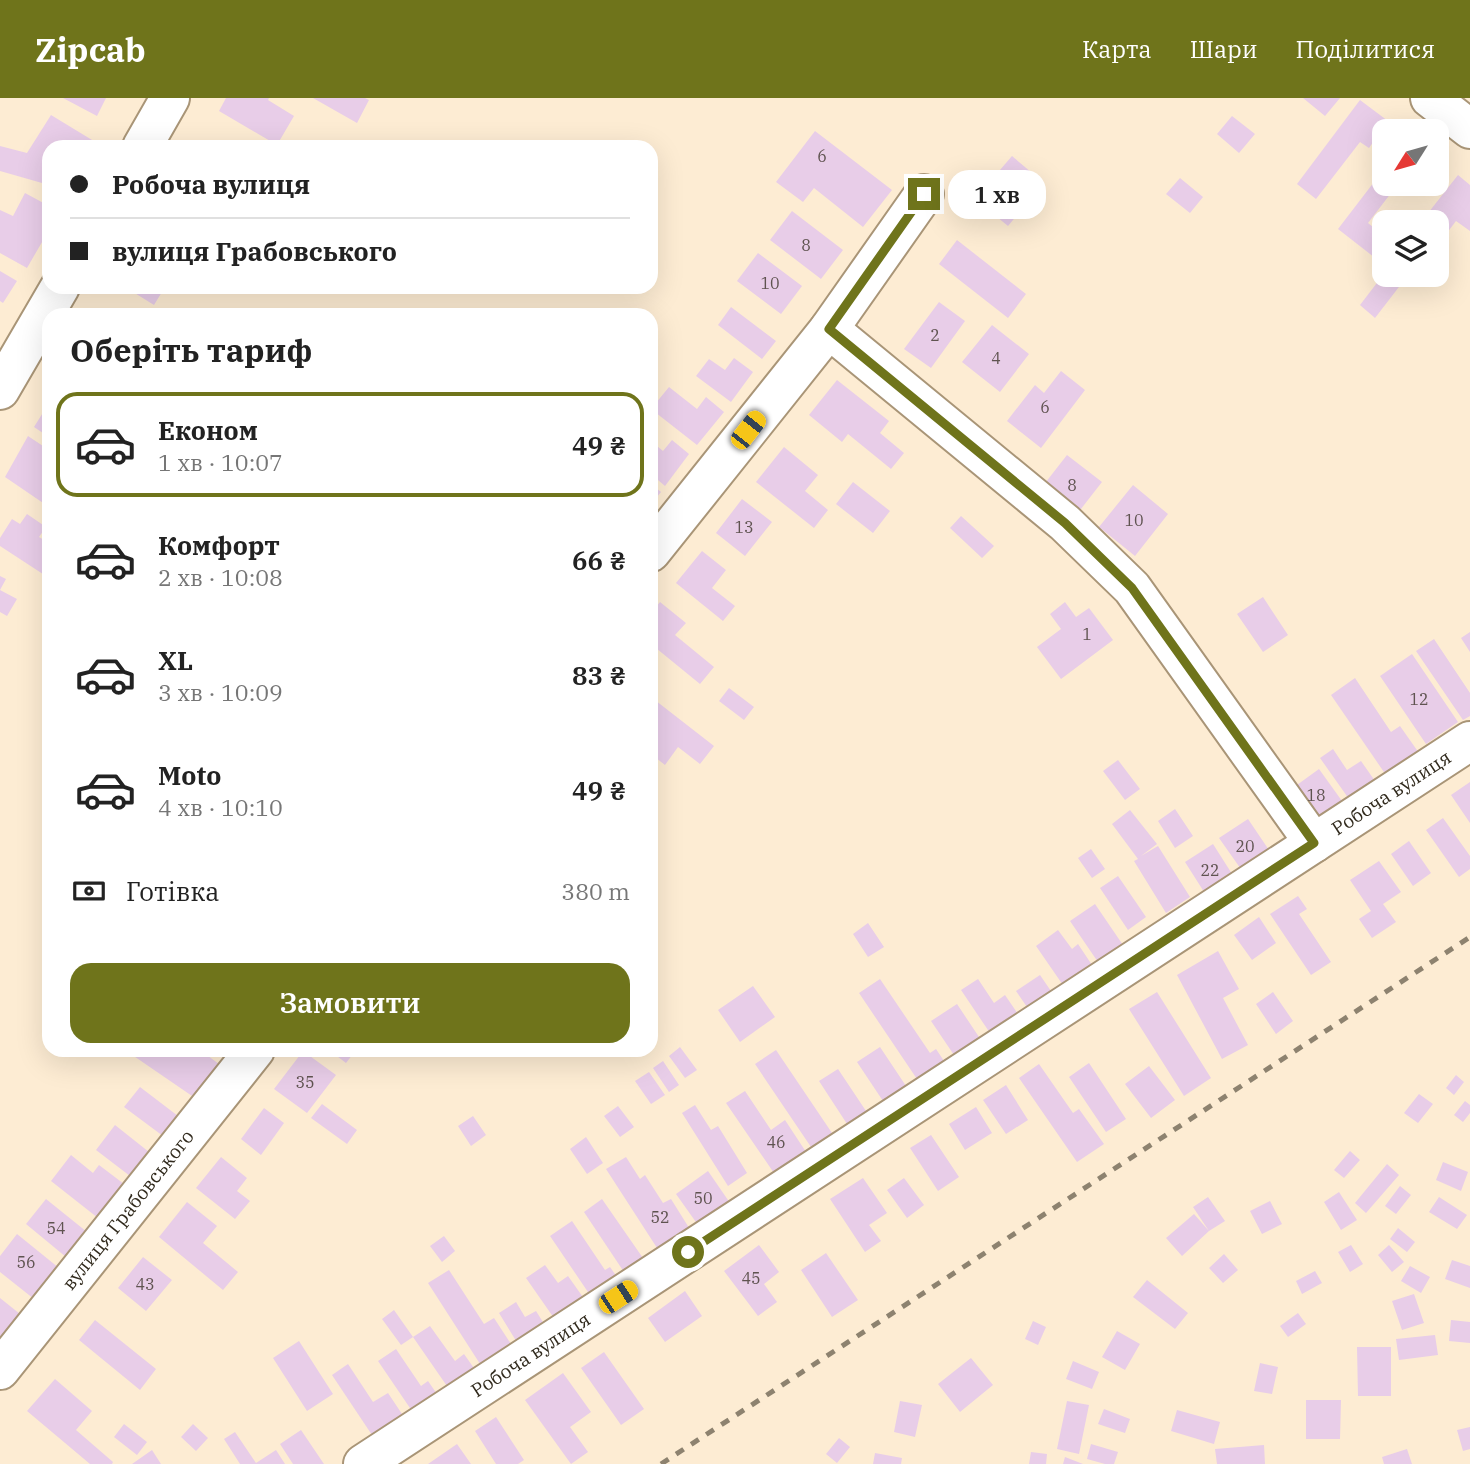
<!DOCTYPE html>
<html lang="uk">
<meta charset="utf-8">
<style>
body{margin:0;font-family:"IBM Plex Serif",serif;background:#f6f6f6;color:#222;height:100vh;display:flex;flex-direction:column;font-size:26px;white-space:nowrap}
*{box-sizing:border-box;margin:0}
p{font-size:23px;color:#767676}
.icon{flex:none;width:38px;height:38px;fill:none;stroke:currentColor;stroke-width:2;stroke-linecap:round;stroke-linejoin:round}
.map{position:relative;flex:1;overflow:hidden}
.side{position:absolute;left:42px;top:210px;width:616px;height:749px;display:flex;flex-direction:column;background:#fff;border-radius:21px;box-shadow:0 7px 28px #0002}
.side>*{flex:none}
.top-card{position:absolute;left:42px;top:42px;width:616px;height:154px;border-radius:21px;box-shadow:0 7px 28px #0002;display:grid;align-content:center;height:154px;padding:0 28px;background:#fff}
.needle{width:46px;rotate:233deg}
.fabs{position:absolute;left:1372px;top:21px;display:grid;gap:14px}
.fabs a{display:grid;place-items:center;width:77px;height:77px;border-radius:14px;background:#fff;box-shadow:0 7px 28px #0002;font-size:35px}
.end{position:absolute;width:32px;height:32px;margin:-16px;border:9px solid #6f741b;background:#fff;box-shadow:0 0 0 4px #fff}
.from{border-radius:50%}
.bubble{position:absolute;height:49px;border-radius:21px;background:#fff;box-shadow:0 7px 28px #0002;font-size:23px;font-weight:600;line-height:49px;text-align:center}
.car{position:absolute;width:21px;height:42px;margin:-21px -10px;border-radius:9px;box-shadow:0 0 5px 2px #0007;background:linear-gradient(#f5c518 24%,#345 0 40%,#f5c518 0 76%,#345 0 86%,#f5c518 0)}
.top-card b{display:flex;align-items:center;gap:24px;height:66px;font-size:26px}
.top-card b+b{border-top:2px solid #e0e0e0}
.top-card i{width:18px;height:18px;background:#222}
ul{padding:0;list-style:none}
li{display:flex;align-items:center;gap:21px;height:105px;margin:0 14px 10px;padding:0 14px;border:4px solid transparent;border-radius:21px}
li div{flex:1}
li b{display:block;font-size:26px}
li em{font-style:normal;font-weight:600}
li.current{border-color:#6f741b}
li>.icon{width:63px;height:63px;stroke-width:1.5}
h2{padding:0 28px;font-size:32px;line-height:84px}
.pay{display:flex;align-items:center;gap:18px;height:77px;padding:0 28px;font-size:26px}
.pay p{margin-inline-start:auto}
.button{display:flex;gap:14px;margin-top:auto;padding:14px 28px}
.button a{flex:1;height:80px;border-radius:21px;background:#6f741b;color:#fff;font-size:28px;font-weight:600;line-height:80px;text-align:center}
header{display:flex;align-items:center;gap:42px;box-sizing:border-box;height:98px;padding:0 35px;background:#6f741b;color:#fff}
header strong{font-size:33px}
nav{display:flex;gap:38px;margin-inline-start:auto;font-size:24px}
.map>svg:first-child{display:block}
.building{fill:#e8cde8}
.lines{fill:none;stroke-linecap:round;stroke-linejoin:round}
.minor-casing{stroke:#a99577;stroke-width:42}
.highway-casing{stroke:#a99577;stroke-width:42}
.minor{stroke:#fff;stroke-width:38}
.highway{stroke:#fff;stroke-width:38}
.rail{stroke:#8d826f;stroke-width:5;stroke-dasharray:9 9;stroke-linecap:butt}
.route{stroke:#6f741b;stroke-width:9}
.labels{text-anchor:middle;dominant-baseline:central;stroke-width:5;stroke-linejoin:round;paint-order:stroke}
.number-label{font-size:16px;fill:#5f5350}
.street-label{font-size:19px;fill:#312a1d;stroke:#fcfcfc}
</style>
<header>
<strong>Zipcab</strong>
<nav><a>Карта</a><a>Шари</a><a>Поділитися</a></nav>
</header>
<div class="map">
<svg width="1470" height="1366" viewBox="0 0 1470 1366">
<rect width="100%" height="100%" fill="#fdecd3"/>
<!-- building -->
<path class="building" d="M63 0H106L97 18Z
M226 0H269L268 2 294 18 277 47 219 13Z
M313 0H365L369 2 357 25Z
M1303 0H1340L1325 18Z
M1360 2 1388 23 1369 50 1360 44 1316 101 1297 86Z
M51 17 97 45 95 49H49V87L0 73V48L27 55Z
M1232 18 1255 36 1239 55 1217 36Z
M815 33 892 92 863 129 814 90 803 104 776 84Z
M1012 58 1044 85 1008 128 975 101Z
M1384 71V86H1398L1368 125 1384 138V157L1379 163 1338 131Z
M1458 77 1470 87V133L1456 123 1437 148V124H1421Z
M1180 80 1203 99 1190 115 1166 96Z
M25 95 49 108V132L27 170 0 155V112L13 118Z
M792 113 843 152 821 181 770 142Z
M957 142 1026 196 1008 220 939 166Z
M758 155 802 188 781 216 737 183Z
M0 173 17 183 3 205 0 203Z
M1383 177H1392L1402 185 1375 220 1360 207Z
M125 189H165L154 207Z
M939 204 965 223 931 270 904 251Z
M731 209 776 243 762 261 718 227Z
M992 227 1029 256 1000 294 962 264Z
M734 260 753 274 731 304 696 278 709 261 725 272Z
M1061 273 1085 292 1041 350 1007 323 1035 287 1044 295Z
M837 282 889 323 880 335 904 355 891 371 848 336 842 344 809 317Z
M669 289 697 311 706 299 724 314 697 347 651 311Z
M49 305V339L34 329Z
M28 338 49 352V409L5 379Z
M672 342 689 356 665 388 651 376V343L663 353Z
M784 349 818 377 805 393 828 412 814 430 756 384Z
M1067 357 1102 384 1077 416 1042 389Z
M853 384 890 413 873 435 836 406Z
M651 386 661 394 651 406Z
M1133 387 1168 416 1135 458 1099 429Z
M742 401 772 424 745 458 716 435Z
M27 416 46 429 39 439 49 445V480L0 448V440L12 421 20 426Z
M961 418 994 448 982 460 950 430Z
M702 453 726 472 712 490 735 508 723 523 676 485Z
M0 478 6 481 0 492 17 501 7 518 0 514Z
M1263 499 1288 537 1263 554 1237 516Z
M660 504 686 525 675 537 714 569 700 586 651 546V515Z
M1065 504 1076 519 1089 510 1113 542 1061 581 1037 549 1061 531 1050 516Z
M1470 534V554L1461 540Z
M1434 541 1470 595V618L1463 622 1416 553Z
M1412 556 1458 624 1426 646 1380 578Z
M1355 580 1391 634 1400 628 1419 655 1386 677 1331 597Z
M729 590 754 609 744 622 719 603Z
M651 599 714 648 700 666 678 649 665 667 651 656V638L656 632 651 628Z
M1333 651 1347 672 1361 663 1375 683 1349 701 1320 660Z
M1118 662 1140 691 1125 702 1103 673Z
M1319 671 1342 703 1313 724 1290 692Z
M1470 684V725L1451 697Z
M1175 711 1193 738 1175 750 1158 723Z
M1130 712 1157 746 1141 758 1158 748 1190 799 1166 815 1134 763 1138 761 1112 726Z
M1443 720 1470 758V771L1459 779 1426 732Z
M1248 721 1271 755 1243 774 1219 740Z
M1409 743 1431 775 1413 788 1391 756Z
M1213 746 1234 779 1206 797 1185 764Z
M1091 751 1105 771 1092 780 1078 760Z
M1379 763 1401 794 1383 806 1396 824 1372 840 1359 821 1371 813 1350 782Z
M1118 778 1146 819 1128 832 1100 790Z
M1298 798 1307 811 1299 816 1331 864 1311 877 1270 816Z
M1095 806 1125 850 1100 867 1070 823Z
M1259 819 1276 845 1252 862 1234 837Z
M868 825 884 849 868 859 853 836Z
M1058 832 1072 851 1078 846 1094 870 1065 890 1036 848Z
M1218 853 1239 891 1223 900 1248 947 1222 961 1177 877Z
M1040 877 1053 896 1029 912 1016 893Z
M880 881 930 955 936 951 946 966 919 984 859 895Z
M978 881 994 905 1005 897 1020 919 992 938 961 892Z
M753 888 775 919 740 944 718 912Z
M1157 894 1211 980 1184 998 1129 911Z
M1273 894 1293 923 1276 936 1256 906Z
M957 906 981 942 956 960 931 923Z
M680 949 697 972 685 980 669 958Z
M880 949 908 991 885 1006 857 964Z
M125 952H171L180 959 185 952H200L219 966 195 1000Z
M329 952H356L346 965Z
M776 952 832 1035 811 1049 755 966Z
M303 953 336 977 307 1015 274 991Z
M663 963 679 987 669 994 653 970Z
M1089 965 1126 1021 1106 1034 1069 979Z
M1039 966 1073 1015 1079 1011 1104 1046 1077 1064 1019 980Z
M1149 968 1175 1002 1151 1020 1125 986Z
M838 971 868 1016 849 1029 819 983Z
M649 974 665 997 651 1006 635 983Z
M1456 977 1464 984 1454 997 1446 990Z
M1006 987 1028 1022 1006 1036 983 1002Z
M140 989 178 1018 163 1038 124 1009Z
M745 993 771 1032 785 1022 808 1057 776 1078 726 1005Z
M1419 996 1433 1006 1418 1025 1404 1015Z
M1465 1003 1470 1007V1015L1463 1024 1454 1017Z
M322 1006 357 1032 347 1046 311 1020Z
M695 1007 711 1032 718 1028 747 1075 728 1088 682 1015Z
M618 1008 634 1029 620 1039 604 1018Z
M976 1009 992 1035 965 1052 949 1026Z
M264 1010 284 1025 261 1057 241 1041Z
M473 1018 486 1037 471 1048 458 1028Z
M115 1027 149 1054 130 1078 96 1052Z
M931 1037 959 1079 938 1093 910 1050Z
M586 1039 603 1065 587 1076 570 1051Z
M1350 1053 1360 1062 1344 1080 1334 1072Z
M71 1057 93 1075 99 1067 124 1086 98 1120 51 1083Z
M221 1059 247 1080 237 1093 250 1103 235 1121 196 1090Z
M626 1059 640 1081 645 1077 663 1105 671 1101 691 1133 659 1153 606 1071Z
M1443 1064 1468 1074 1461 1093 1436 1082Z
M1387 1066 1399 1077 1366 1115 1355 1105Z
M708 1073 730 1105 698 1127 676 1096Z
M863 1080 887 1115 869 1127 881 1143 865 1154 830 1101Z
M904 1080 924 1107 907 1120 887 1092Z
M1400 1088 1411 1097 1396 1116 1385 1108Z
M1339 1094 1357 1122 1341 1132 1324 1104Z
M1208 1099 1225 1123 1209 1133 1193 1109Z
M1439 1099 1467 1117 1457 1131 1429 1114Z
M46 1101 87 1134 66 1159 26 1126Z
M602 1101 645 1163 626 1177 584 1114Z
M1270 1103 1282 1126 1262 1136 1250 1113Z
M187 1104 217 1128 203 1145 238 1174 223 1192 159 1139Z
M1194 1116 1209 1133 1182 1158 1166 1140Z
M572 1123 605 1172 610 1169 617 1179 590 1197 550 1138Z
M1398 1130 1415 1144 1407 1154 1390 1141Z
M17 1136 59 1170 34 1201 0 1174V1158Z
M444 1138 455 1153 442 1164 430 1148Z
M759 1147 779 1174 764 1186 777 1204 758 1218 724 1173Z
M1351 1147 1363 1166 1350 1174 1338 1154Z
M1389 1147 1404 1164 1392 1174 1378 1157Z
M826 1155 858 1202 832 1219 801 1172Z
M1224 1156 1238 1172 1223 1185 1209 1170Z
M143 1159 172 1182 146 1213 118 1190Z
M1452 1162 1470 1168V1190L1445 1181Z
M545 1167 558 1185 568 1178 585 1202 556 1223 526 1180Z
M1410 1168 1430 1179 1421 1195 1401 1183Z
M449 1172 484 1226 494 1220 513 1249 482 1269 428 1185Z
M1315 1173 1322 1185 1302 1196 1296 1183Z
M1147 1182 1188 1215 1175 1231 1133 1199Z
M685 1193 702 1218 665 1244 648 1220Z
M1414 1196 1424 1225 1402 1232 1392 1203Z
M0 1200 20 1216 0 1242Z
M516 1204 525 1219 536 1213 546 1229 518 1246 499 1215Z
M394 1212 413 1239 401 1247 382 1221Z
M1298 1215 1306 1226 1288 1239 1280 1228Z
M95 1222 156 1271 140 1292 79 1242Z
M1451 1222 1470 1224V1245L1449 1243Z
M1033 1223 1046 1229 1038 1247 1025 1241Z
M430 1228 455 1263 464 1256 476 1273 449 1291 413 1239Z
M1117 1233 1140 1246 1125 1272 1102 1259Z
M1435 1237 1438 1257 1399 1262 1396 1241Z
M299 1243 333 1296 307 1313 273 1260Z
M1357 1249H1391V1298H1358Z
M396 1251 421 1288 428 1283 437 1296 412 1313 378 1263Z
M604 1254 644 1311 621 1327 581 1270Z
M971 1260 993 1287 960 1314 938 1286Z
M1073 1263 1099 1274 1092 1291 1066 1281Z
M1260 1265 1278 1269 1272 1296 1254 1293Z
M348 1266 373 1304 388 1295 404 1319 374 1340 332 1277Z
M563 1275 591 1314 570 1329 588 1354 571 1366 525 1302Z
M55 1281 92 1313 76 1332 113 1364 112 1366H90L27 1313Z
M1306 1302H1341L1340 1341H1306Z
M900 1303 922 1307 915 1339 894 1334Z
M1067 1303 1089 1307 1079 1356 1057 1351Z
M1104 1311 1130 1321 1125 1335 1098 1326Z
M1177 1312 1220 1324 1214 1346 1171 1333Z
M496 1319 524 1362 518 1366H496L475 1333Z
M124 1326 147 1344 137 1357 114 1339Z
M193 1326 208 1340 196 1353 181 1339Z
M1470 1329V1351L1463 1353 1457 1332Z
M301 1332 324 1366H293L280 1346Z
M235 1334 256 1365 276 1352 285 1366H240L224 1341Z
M839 1340 850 1349 837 1365 826 1356Z
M457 1346 471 1366H428Z
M1091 1346 1118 1354 1114 1366H1105L1087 1361Z
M1264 1347 1265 1366H1217L1215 1351Z
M1407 1351 1412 1366H1384L1382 1359Z
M152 1352 161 1366H132Z
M1031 1354 1047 1356 1046 1366H1029Z
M875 1355 902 1360 901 1366H873Z
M1065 1359 1083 1366H1063Z"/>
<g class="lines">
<defs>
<g id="minor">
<path d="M1430 0 1470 31"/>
<path d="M829 231 1065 425 1132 490 1314 745"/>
<path d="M651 454 829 231 924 96"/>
<path id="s1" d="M0 1272 255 952"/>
<path id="s2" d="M363 1366 1470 643"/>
</g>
<path id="highway" d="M142 49 170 0
M0 292 60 189"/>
</defs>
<!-- minor casing -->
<use href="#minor" class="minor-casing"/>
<!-- highway casing -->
<use href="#highway" class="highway-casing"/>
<!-- minor -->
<use href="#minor" class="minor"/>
<!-- highway -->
<use href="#highway" class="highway"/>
<!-- rail -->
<path class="rail" d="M661 1366 1470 839"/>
</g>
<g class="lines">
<!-- route -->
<path class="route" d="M688 1154 1314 745 1132 490 1065 425 829 231 924 96"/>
</g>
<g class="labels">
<!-- number labels -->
<g class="number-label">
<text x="822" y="58">6</text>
<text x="806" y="147">8</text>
<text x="770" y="185">10</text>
<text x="935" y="237">2</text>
<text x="996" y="260">4</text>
<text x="1045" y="309">6</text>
<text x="1072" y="387">8</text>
<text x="1134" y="422">10</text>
<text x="744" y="429">13</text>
<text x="1087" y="536">1</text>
<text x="1419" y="601">12</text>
<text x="1316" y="697">18</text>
<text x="1245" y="748">20</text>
<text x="1210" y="772">22</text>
<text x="305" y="984">35</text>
<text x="776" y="1044">46</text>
<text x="703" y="1100">50</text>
<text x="660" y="1119">52</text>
<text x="56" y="1130">54</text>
<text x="26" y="1164">56</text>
<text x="751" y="1180">45</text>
<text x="145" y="1186">43</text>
</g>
<!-- street labels -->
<g class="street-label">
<text stroke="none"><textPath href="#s2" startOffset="1228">Робоча вулиця</textPath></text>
<text stroke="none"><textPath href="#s1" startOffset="205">вулиця Грабовського</textPath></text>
<text stroke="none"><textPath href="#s2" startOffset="200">Робоча вулиця</textPath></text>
</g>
</g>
</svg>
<div class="fabs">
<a><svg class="needle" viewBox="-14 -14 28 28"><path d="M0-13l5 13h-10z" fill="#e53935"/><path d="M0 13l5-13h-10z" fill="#767676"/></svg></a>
<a><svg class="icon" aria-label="layers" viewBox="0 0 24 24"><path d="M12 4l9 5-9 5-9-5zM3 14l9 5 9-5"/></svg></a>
</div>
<i class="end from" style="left:688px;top:1154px"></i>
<i class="end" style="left:924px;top:96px"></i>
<div class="bubble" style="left:948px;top:72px;width:98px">1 хв</div>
<i class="car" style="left:748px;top:332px;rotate:38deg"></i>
<i class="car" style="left:618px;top:1199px;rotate:57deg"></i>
<div class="top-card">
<b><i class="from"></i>Робоча вулиця</b>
<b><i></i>вулиця Грабовського</b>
</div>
<section class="side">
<h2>Оберіть тариф</h2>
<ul>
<li class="current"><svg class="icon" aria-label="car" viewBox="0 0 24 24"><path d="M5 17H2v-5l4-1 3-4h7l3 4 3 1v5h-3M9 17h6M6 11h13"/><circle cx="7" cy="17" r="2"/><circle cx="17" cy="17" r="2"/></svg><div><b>Економ</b><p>1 хв · 10:07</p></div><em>49 ₴</em></li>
<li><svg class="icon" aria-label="car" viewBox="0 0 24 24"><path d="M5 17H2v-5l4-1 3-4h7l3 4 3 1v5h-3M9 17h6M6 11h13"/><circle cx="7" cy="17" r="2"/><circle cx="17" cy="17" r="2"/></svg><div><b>Комфорт</b><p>2 хв · 10:08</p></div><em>66 ₴</em></li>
<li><svg class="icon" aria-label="car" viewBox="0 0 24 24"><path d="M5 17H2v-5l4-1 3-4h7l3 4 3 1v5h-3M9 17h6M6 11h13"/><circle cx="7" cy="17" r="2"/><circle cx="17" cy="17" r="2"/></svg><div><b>XL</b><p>3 хв · 10:09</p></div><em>83 ₴</em></li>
<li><svg class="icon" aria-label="car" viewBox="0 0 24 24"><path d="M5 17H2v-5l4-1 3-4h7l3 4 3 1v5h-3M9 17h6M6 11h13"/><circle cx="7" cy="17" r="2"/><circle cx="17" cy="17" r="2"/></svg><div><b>Moto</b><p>4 хв · 10:10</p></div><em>49 ₴</em></li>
</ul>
<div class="pay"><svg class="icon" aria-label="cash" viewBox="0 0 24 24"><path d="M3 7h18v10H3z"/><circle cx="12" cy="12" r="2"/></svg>Готівка<p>380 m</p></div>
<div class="button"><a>Замовити</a></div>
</section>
</div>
